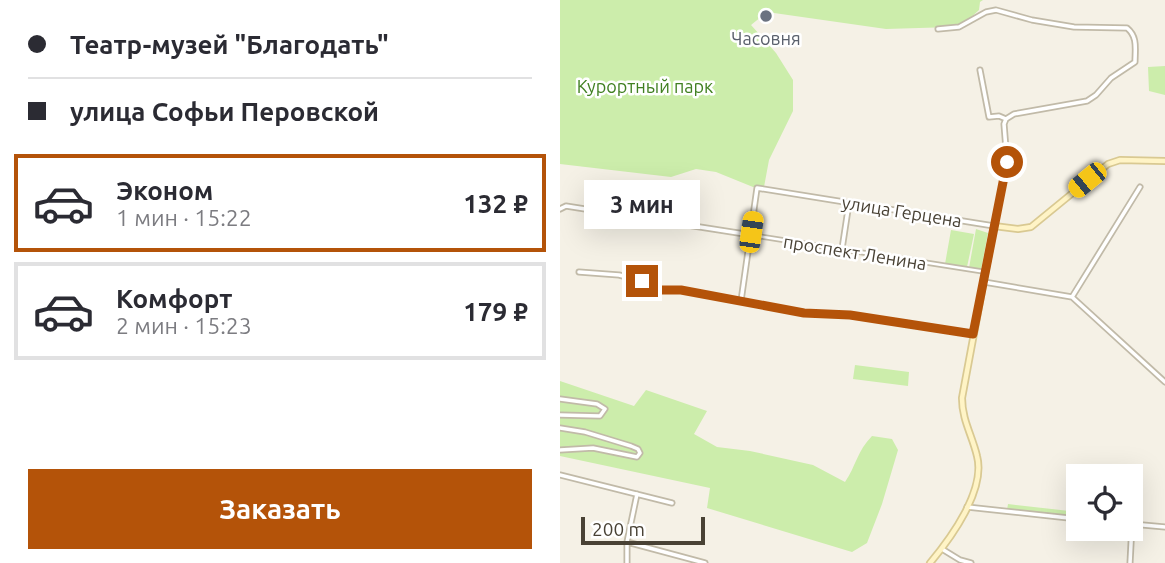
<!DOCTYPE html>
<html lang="ru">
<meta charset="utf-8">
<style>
body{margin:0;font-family:Ubuntu,sans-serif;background:#f7f7f7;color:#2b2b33;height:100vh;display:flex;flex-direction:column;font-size:26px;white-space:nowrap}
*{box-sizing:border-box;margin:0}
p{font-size:23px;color:#7c7c81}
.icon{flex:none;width:38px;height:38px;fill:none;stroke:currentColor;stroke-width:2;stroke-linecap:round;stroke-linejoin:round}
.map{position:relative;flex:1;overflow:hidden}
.side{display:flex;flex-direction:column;background:#fff;width:560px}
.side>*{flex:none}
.hud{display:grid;align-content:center;height:154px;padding:0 28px;background:#fff}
.buttons{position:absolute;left:506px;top:464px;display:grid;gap:14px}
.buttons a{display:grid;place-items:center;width:77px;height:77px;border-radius:0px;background:#fff;box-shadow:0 7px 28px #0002;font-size:35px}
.scale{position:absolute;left:21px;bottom:18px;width:124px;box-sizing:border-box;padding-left:7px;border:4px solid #494235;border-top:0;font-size:19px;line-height:24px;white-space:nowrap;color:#494235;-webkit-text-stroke:5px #fff;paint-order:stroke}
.end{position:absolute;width:32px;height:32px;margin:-16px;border:9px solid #b45309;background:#fff;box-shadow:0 0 0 4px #fff}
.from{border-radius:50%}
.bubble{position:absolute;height:49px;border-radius:0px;background:#fff;box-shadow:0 7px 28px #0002;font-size:23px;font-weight:600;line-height:49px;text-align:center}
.car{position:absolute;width:21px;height:42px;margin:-21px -10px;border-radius:9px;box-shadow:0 0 5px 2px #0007;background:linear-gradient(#f5c518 24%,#345 0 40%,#f5c518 0 76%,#345 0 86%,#f5c518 0)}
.hud b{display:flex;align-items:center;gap:24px;height:66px;font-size:26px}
.hud b+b{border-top:2px solid #e1e1e2}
.hud i{width:18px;height:18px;background:#2b2b33}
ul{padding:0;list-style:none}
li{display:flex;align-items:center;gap:21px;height:98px;margin:0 14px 10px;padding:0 14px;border:4px solid #e1e1e2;border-radius:0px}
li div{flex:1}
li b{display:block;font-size:26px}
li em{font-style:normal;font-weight:600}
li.current{border-color:#b45309}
li>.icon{width:63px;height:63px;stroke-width:1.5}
.action{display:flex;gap:14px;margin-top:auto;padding:14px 28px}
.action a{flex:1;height:80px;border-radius:0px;background:#b45309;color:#fff;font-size:28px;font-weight:600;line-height:80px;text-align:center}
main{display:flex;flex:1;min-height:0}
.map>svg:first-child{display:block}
.green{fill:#ccedab}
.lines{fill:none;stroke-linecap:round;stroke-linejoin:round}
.pedestrian-casing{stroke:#c1baa8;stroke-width:6}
.minor-casing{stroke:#c1baa8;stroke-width:7}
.secondary-casing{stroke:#d9c992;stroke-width:8}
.pedestrian{stroke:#fff;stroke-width:2.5}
.minor{stroke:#fff;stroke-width:3.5}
.secondary{stroke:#fff4c6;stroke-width:4.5}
.route{stroke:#b45309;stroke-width:9}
.worship-dot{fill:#6b7280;stroke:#fff;stroke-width:2.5}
.labels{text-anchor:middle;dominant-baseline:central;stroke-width:5;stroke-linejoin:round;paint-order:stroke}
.worship-label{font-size:18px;fill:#5b616d;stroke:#fff}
.park-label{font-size:18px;fill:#418022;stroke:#fff}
.street-label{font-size:18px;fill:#494235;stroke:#fff}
</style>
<main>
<section class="side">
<div class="hud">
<b><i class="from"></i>Театр-музей &quot;Благодать&quot;</b>
<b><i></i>улица Софьи Перовской</b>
</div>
<ul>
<li class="current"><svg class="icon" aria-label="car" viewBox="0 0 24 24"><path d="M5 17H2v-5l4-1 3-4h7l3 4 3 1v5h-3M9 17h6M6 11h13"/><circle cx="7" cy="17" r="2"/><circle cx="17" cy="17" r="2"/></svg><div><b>Эконом</b><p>1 мин · 15:22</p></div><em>132 ₽</em></li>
<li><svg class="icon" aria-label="car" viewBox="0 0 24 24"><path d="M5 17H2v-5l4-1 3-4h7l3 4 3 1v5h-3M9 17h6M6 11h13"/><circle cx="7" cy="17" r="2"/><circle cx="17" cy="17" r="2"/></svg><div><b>Комфорт</b><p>2 мин · 15:23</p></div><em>179 ₽</em></li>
</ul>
<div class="action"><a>Заказать</a></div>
</section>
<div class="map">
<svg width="605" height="563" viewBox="0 0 605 563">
<rect width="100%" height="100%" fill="#f5f1e6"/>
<!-- green -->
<path class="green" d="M0 0H423L420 2 419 10 408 20 392 27 326 29 207 12 191 25 216 53 233 80V111L209 160 204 187H193L156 172 136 169 111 177 0 164Z
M605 66V95L589 91 588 67Z
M416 229 428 233 421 270 409 268Z
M391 230 414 234 407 267 385 264Z
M295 365 349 372 348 386 293 379Z
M0 381 74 406 86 390 147 411 134 434 157 447 190 451 253 465 285 482C296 466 297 451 312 436L332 439 338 450 322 504 307 543 292 552 147 508 150 488 0 456Z
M448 504 518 512V516L447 510Z"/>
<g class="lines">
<defs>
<path id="pedestrian" d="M191 235 426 272"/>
<path id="minor" d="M378 29 399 27 426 12 436 10 472 20 514 27 567 28C578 37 575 49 575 62L551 78 536 95 527 101 454 114 446 119
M420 70 429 117 439 116 446 119
M0 209 6 206 191 235
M282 249 289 203
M19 272 59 275 82 281 99 290H121L244 313 290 315 413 334
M424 282 512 297 605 382
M512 297 580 187
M181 301 197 188 434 226 447 162 444 124 446 119
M0 399 37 404 45 409 40 416 0 415
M0 428 25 432 71 446 78 449 80 453 77 457 33 448 0 450
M0 475 112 503
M407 507 518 519
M572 524 605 527
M67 542 145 563
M382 549 400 560 411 563
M67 563V542L77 494
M570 563 572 524"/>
<path id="secondary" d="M370 563C391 538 426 490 417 456 412 435 402 420 402 398L434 226 458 229 471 227 548 164 560 160 605 161"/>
</defs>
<!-- pedestrian casing -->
<use href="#pedestrian" class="pedestrian-casing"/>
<!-- minor casing -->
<use href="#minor" class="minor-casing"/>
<!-- secondary casing -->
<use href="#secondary" class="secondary-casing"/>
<!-- pedestrian -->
<use href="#pedestrian" class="pedestrian"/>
<!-- minor -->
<use href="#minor" class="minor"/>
<!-- secondary -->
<use href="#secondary" class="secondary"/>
</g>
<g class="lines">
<!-- route -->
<path class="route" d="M82 281 99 290H121L244 313 290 315 413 334 447 162"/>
</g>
<!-- markers -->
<circle class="worship-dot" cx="206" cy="16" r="7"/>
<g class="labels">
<!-- worship labels -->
<g class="worship-label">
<text x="206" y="38">Часовня</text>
</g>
<!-- park labels -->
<g class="park-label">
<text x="85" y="86">Курортный парк</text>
</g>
<!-- street labels -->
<g class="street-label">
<text transform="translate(342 211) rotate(9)">улица Герцена</text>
<text transform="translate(295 252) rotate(9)">проспект Ленина</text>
</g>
</g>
</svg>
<div class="buttons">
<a><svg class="icon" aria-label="locate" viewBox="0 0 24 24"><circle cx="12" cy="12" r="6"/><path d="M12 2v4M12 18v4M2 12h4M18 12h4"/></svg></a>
</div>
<div class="scale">200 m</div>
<i class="end from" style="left:447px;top:162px"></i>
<i class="end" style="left:82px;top:281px"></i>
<div class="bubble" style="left:24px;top:180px;width:116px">3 мин</div>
<i class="car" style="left:527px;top:180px;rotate:231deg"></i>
<i class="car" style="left:191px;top:232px;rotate:8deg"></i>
</div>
</main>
